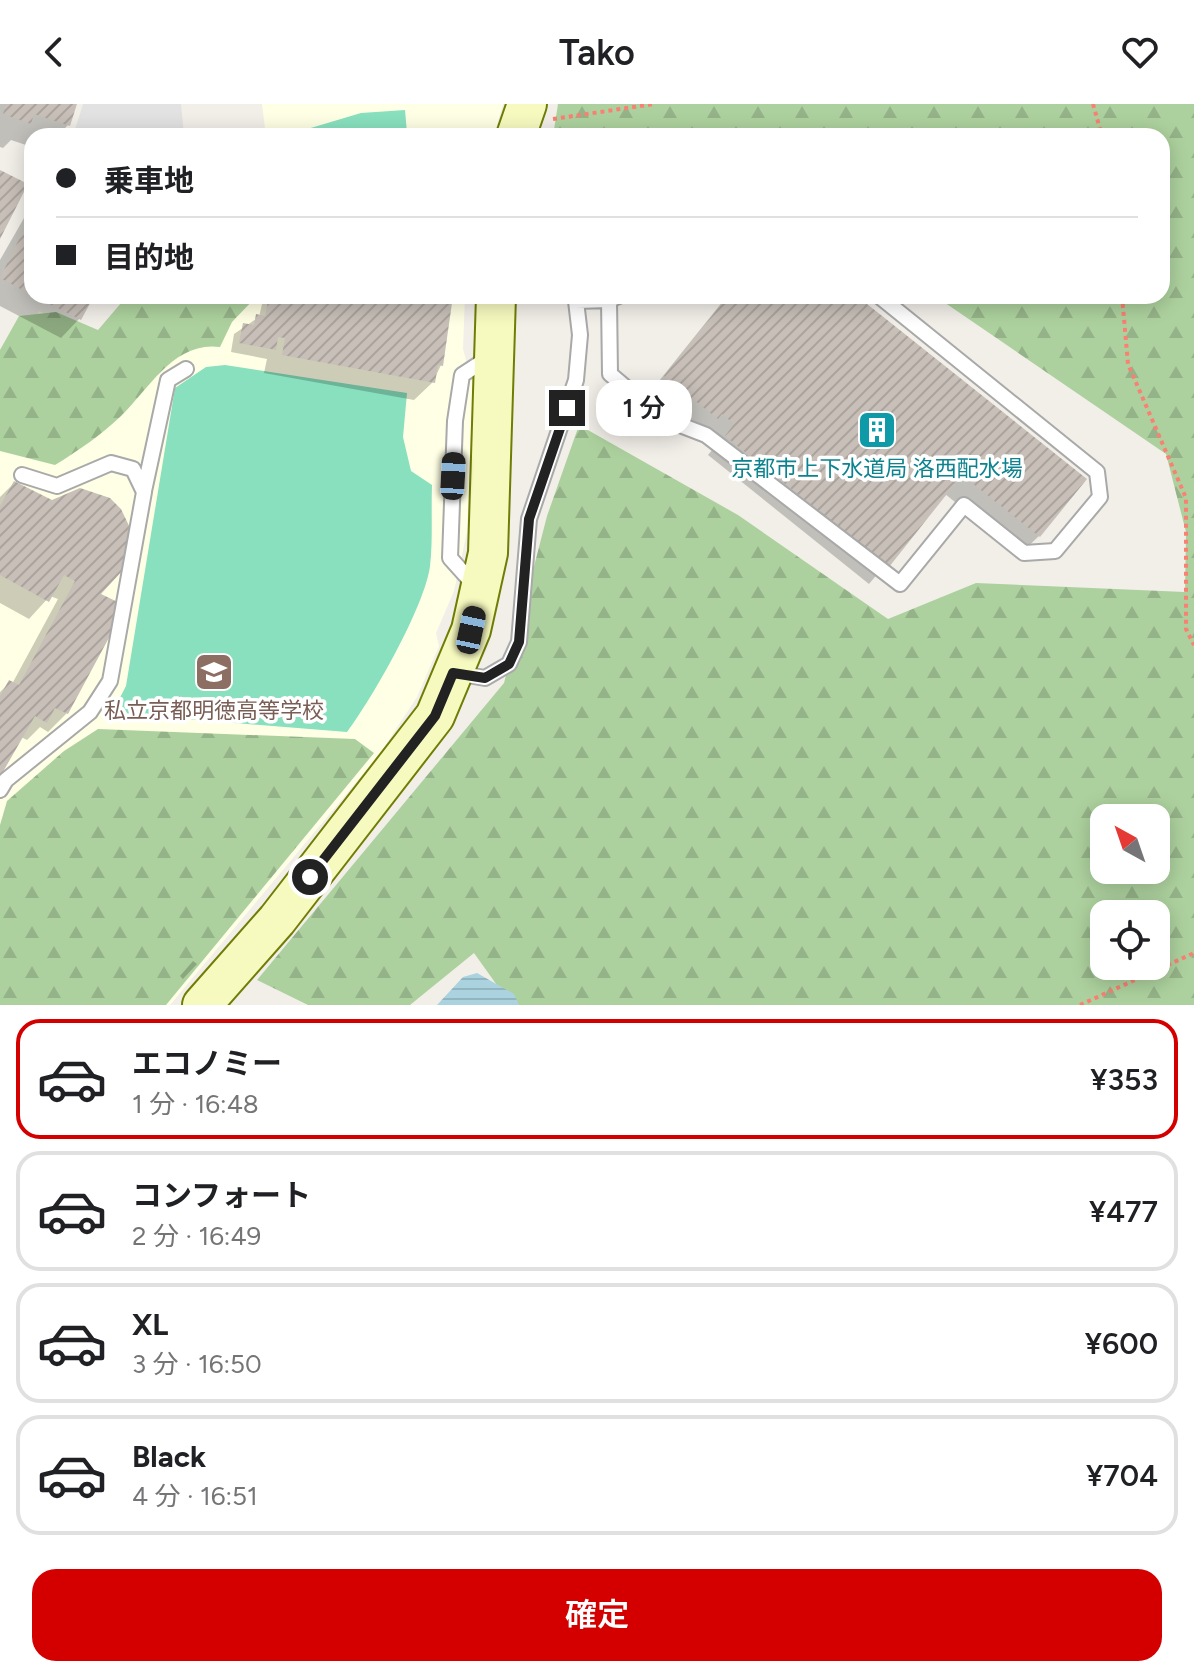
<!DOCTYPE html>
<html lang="ja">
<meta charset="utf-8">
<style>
body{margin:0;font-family:Figtree,"Noto Sans JP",sans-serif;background:#f2f2f2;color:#202124;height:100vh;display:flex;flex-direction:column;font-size:30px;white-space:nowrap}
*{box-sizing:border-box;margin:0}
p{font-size:26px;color:#757577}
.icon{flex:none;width:44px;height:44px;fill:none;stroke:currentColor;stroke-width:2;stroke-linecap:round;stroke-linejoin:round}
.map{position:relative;height:901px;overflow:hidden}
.drawer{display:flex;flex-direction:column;background:#fff;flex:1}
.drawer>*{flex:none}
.hud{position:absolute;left:24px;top:24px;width:1146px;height:176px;border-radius:24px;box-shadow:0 4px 20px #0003;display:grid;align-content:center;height:176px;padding:0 32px;background:#fff}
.needle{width:52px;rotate:320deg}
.buttons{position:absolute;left:1090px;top:700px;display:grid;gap:16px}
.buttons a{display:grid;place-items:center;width:80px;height:80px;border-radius:16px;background:#fff;box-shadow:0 4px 20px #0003;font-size:40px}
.end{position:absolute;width:36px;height:36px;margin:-18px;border:10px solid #222;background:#fff;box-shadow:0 0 0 4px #fff}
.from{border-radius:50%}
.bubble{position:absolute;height:56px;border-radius:24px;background:#fff;box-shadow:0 4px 20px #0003;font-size:26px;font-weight:600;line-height:56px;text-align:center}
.car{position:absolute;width:24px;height:48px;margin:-24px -12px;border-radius:10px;box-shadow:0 0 6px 2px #0007;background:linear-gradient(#222 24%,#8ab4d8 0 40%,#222 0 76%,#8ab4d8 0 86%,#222 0)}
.hud b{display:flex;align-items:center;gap:28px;height:76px;font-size:30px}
.hud b+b{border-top:2px solid #e0e0e0}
.hud i{width:20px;height:20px;background:#202124}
ul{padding:14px 0 0;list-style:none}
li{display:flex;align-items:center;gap:24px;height:120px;margin:0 16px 12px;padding:0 16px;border:4px solid #e0e0e0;border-radius:24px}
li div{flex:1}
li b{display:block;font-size:30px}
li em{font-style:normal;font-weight:600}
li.active{border-color:#d40000}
li>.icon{width:72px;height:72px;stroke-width:1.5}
.primary-button{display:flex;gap:16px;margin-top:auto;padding:16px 32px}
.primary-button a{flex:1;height:92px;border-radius:24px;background:#d40000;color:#fff;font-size:32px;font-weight:600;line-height:92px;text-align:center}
header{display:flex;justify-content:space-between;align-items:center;height:104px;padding:0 32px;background:#fff;font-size:36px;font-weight:600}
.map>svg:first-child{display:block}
.education{fill:#ffffe5}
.forest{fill:url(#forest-firs);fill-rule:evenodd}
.pitch{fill:#88e0be}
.parking{fill:#e2e2e2}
.water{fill:url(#water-rules)}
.shadow{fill:#0003}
.building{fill:url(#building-hatch)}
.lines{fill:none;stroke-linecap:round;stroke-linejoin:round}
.lane-casing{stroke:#a9a9a9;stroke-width:18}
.secondary-casing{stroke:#707d05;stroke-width:42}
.path{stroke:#fa8072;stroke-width:4;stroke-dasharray:4 4;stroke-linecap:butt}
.lane{stroke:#fff;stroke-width:14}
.secondary{stroke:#f7fabf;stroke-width:38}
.route{stroke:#222;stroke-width:10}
.labels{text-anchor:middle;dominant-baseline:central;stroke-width:7;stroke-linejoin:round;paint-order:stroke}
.culture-label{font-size:22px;fill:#0d838f;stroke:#fff}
.education-label{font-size:22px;fill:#785e54;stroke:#fff}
</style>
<header><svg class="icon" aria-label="back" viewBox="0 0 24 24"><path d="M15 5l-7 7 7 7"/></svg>Tako<svg class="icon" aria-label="heart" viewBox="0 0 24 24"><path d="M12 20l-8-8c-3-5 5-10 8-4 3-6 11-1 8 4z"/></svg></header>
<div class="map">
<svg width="1194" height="901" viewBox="0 0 1194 901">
<defs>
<pattern id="forest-firs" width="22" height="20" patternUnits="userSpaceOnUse" patternTransform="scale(2)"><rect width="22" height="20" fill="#add19e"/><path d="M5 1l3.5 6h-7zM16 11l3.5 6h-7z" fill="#95b388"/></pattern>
<pattern id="water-rules" width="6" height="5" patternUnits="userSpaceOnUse" patternTransform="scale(2)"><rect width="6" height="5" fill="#aad3df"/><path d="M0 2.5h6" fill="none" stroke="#92b5bf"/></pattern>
<pattern id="building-hatch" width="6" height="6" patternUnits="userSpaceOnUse" patternTransform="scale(2)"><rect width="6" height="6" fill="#c7bfb8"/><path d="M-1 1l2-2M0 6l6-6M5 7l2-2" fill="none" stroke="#aba49e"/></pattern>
</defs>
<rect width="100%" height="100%" fill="#f2efe9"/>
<!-- education -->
<path class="education" d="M262 0H503L494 32H266Z
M136 192H465L463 245 473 281 467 428 454 487 436 529 439 542 417 593 379 651 170 901H0V281L39 207 108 239Z"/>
<!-- forest -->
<path class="forest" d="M558 0H1194V901H511L474 849 410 901H308L257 876 504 579 547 412 579 321 738 411 888 515 976 479 1185 488 1186 428 1166 350 935 192H1162V32H553ZM1104 714H1156V766H1104ZM1104 810H1156V862H1104Z
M127 192H257L232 218 220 243C174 237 150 284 121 312 101 331 78 347 55 361L0 347V246L19 212 56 208 98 226Z
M98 625 355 635 374 649 166 901H0V721L7 697 64 647Z"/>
<!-- pitch -->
<path class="pitch" d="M405 6 407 29 466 28 483 32H301L304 26 361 9Z
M225 261 407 289 403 333 411 367 432 381C431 408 433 436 430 462 425 502 372 595 347 628L112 609 126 582 175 284 206 263Z"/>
<!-- parking -->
<path class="parking" d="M83 0H181L184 32H73Z"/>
<!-- water -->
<path class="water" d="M477 869 514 890 519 901H437L463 873Z"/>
<!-- shadow -->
<path class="shadow" d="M0 0H75L68 21 57 32H32V43L11 36 3 44 0 43Z
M32 100V192H91L79 215 61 234 0 202V156Z
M270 192H451L441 261 433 278 414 296 264 269 267 255 231 248 234 230 259 213 262 200Z
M727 192H854L1039 432 1020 450 945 390 869 480 708 351 717 340 698 332 647 292Z
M14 379 98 490 67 609 48 628 40 623 27 636 21 633 0 667V588L9 579 12 580 58 495 50 492 29 515 0 499V393Z
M193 857 197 860 183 875 180 872Z"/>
<!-- building -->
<path class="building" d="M6 0H77L70 22 34 10 31 20 3 10Z
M0 66 28 80 0 135Z
M32 109V191L0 174Z
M34 192H94L81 216Z
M269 192H453L443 262 438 261 435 279 282 251 285 234 278 233 276 246 239 239 243 219 254 221 256 210 265 212Z
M728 192H857L1087 375 1040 433 962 371 889 463 725 332 734 320 722 310 718 315 664 272Z
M14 377 52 396 80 384 110 394 121 405 132 428 124 465 101 490 126 502 68 610 55 604 47 619 35 612 0 673V592L9 576 19 581 75 477 64 471 49 498 0 471V402Z"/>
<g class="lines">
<defs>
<path id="lane" d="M609 196 610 270 662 314 706 331 900 480 964 401 1024 449 1055 447 1100 393 1097 368 879 192
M144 387 168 276 186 265
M477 484 450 454 455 317 462 271 488 254
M456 569 485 574 509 560 519 538 529 415 576 276 580 231 576 197 609 196 619 192
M0 686 6 676 90 608 110 577 144 388 133 365 111 359 57 382 22 371"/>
<path id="secondary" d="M516 32 527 0
M202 901 277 816 435 612 471 526 488 449 496 192"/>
</defs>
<!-- lane casing -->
<use href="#lane" class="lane-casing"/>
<!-- secondary casing -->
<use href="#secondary" class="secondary-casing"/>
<!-- path -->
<path class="path" d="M1093 0 1102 32
M553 15 654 0
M1122 192 1128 260 1186 394V525L1194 541
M1080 901 1194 849"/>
<!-- lane -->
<use href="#lane" class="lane"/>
<!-- secondary -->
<use href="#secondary" class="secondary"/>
</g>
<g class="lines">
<!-- route -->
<path class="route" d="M310 773 435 612 453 569 485 574 509 560 519 538 529 415 567 304"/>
</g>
<!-- icons -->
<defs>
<symbol id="building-square" viewBox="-11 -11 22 22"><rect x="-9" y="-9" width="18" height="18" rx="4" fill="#0f9aa8" stroke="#fff"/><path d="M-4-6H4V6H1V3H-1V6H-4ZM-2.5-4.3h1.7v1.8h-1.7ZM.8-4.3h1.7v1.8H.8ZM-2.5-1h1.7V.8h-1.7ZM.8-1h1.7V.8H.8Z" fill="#fff"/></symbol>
<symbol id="school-square" viewBox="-11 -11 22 22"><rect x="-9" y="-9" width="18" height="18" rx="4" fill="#8d6e63" stroke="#fff"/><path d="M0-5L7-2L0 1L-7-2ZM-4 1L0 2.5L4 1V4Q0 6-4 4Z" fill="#fff"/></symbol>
</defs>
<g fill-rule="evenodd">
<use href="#building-square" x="855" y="304" width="44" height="44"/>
<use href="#school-square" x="192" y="546" width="44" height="44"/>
</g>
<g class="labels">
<!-- culture labels -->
<g class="culture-label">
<text x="877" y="364">京都市上下水道局 洛西配水場</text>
</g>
<!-- education labels -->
<g class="education-label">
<text x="214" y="606">私立京都明徳高等学校</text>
</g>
</g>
</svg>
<div class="buttons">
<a><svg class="needle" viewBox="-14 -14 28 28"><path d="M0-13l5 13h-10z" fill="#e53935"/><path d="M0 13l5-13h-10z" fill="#757577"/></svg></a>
<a><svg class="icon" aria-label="locate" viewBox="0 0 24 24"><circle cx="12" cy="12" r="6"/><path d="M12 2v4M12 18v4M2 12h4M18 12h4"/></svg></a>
</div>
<i class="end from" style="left:310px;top:773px"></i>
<i class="end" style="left:567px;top:304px"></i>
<div class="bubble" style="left:596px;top:276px;width:96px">1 分</div>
<i class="car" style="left:453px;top:372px;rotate:3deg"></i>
<i class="car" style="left:471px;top:526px;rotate:12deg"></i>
<div class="hud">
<b><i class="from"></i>乗車地</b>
<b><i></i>目的地</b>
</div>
</div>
<section class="drawer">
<ul>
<li class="active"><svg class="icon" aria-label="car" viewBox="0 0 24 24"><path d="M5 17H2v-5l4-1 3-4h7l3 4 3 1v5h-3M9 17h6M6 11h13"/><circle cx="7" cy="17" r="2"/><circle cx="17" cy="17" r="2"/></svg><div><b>エコノミー</b><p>1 分 · 16:48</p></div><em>¥353</em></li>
<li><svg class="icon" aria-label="car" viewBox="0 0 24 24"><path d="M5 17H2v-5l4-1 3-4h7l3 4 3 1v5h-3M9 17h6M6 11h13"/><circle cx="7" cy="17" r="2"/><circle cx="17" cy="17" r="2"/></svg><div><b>コンフォート</b><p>2 分 · 16:49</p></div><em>¥477</em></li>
<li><svg class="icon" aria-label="car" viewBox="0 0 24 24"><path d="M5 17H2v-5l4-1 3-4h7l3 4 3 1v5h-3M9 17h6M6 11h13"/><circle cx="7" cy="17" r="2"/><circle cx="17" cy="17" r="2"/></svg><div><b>XL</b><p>3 分 · 16:50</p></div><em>¥600</em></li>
<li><svg class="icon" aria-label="car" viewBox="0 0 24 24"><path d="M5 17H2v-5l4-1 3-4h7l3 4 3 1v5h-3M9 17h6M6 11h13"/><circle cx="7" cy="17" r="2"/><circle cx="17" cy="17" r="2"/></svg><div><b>Black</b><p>4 分 · 16:51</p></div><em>¥704</em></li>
</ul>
<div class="primary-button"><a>確定</a></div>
</section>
